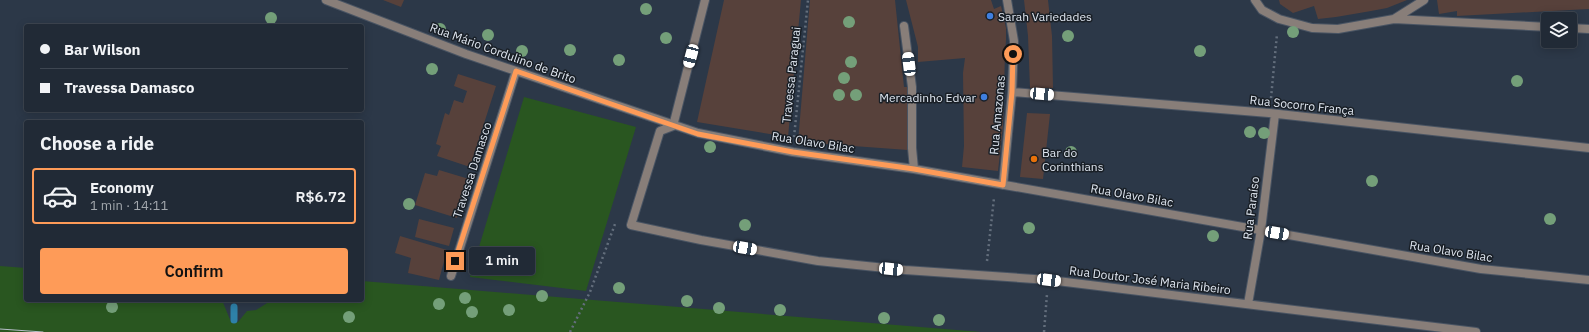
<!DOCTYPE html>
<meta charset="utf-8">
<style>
body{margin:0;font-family:"IBM Plex Sans",sans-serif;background:#29323e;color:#f1f3f6;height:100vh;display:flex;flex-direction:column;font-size:15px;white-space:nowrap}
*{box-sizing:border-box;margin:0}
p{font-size:13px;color:#a2a7ad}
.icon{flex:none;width:22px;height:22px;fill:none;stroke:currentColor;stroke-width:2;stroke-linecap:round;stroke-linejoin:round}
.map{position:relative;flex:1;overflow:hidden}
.drawer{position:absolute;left:24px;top:120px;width:340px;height:182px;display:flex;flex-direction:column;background:#212a36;border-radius:4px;box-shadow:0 2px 10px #0003,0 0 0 1px #3e4651}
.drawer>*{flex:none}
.banner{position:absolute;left:24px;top:24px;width:340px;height:88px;border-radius:4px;box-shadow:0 2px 10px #0003,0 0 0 1px #3e4651;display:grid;align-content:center;height:88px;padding:0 16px;background:#212a36}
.fabs{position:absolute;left:1541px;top:12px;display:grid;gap:8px}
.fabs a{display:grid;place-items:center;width:36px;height:36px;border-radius:4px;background:#212a36;box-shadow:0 2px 10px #0003,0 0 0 1px #3e4651;font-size:20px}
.end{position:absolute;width:18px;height:18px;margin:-9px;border:5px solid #fe9b58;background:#111;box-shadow:0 0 0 2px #111}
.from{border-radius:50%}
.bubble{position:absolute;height:28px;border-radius:4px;background:#212a36;box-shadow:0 2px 10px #0003,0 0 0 1px #3e4651;font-size:13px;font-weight:600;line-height:28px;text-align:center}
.car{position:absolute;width:12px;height:24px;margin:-12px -6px;border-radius:5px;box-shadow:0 0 3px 1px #0007;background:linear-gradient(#fff 24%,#345 0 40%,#fff 0 76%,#345 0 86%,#fff 0)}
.banner b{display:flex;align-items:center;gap:14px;height:38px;font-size:15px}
.banner b+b{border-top:1px solid #3e4651}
.banner i{width:10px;height:10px;background:#f1f3f6}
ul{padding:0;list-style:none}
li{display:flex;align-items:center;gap:12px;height:56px;margin:0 8px 6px;padding:0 8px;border:2px solid transparent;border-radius:4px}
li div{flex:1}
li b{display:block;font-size:15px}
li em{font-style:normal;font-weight:600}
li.selected{border-color:#fe9b58}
li>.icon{width:36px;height:36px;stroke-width:1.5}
h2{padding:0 16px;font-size:18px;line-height:48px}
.primary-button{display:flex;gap:8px;margin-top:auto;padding:8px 16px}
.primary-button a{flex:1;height:46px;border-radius:4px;background:#fe9b58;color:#111;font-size:16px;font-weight:600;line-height:46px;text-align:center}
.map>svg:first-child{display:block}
.green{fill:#295620}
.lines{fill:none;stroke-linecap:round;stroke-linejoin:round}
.stream{stroke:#2e81a9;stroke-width:7}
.building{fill:#57413b}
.minor-casing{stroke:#495463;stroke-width:10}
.path{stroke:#636e7c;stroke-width:2.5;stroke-dasharray:2 3;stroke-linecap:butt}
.minor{stroke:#887e79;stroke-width:8}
.tram{stroke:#b7bfca;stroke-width:1}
.tree{fill:#749f79}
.route{stroke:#fe9b58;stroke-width:5}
.shop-dot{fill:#3f7fe0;stroke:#191f26;stroke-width:1.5}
.food-dot{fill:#e8710a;stroke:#191f26;stroke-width:1.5}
.labels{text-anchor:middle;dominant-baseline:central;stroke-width:3;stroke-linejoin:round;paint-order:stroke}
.poi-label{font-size:12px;fill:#dfe6f0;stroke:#191f26;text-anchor:start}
.street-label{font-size:12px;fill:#dfe6f0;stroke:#191f26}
</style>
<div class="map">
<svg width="1589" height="332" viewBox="0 0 1589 332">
<rect width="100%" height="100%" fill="#2c3848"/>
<!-- green -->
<path class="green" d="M524 97 636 127 586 291 470 277Z
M0 266 26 268V300H222L231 322H238L247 311 256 310 272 300H362V281L981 332H0Z"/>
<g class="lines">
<!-- stream -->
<path class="stream" d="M234 307V320"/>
</g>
<!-- building -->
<path class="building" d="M383 0H404L401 7Z
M724 0H801L788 137 697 122Z
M810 0H895L904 87H911L908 150 798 142Z
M906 0H991L994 9 1001 6 1006 28V40L1005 53 1003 127 998 171 962 167 964 146 963 73 965 58 918 62V47Z
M1024 0H1048L1052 36 1053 88H1030L1028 36Z
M1279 0H1407L1387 8 1371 11 1336 17 1318 19 1314 6 1293 13 1280 4Z
M1437 0H1589V9L1457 16V11L1439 14Z
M458 74 496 86 470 167 437 156 441 146 436 144 445 113 449 115 454 100 463 103 467 91 454 86Z
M1027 113 1050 114 1043 179 1020 177Z
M439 170 469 179 457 218 415 205 425 173 437 176Z
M419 219 454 228 449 246 415 237Z
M400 236 447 250 439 280 408 273 411 258 395 253Z"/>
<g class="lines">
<defs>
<path id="minor" d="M326 0 466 54 698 133 793 152 914 169 1481 269 1589 280
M705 0 673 126 660 131 631 225 701 240 818 261 905 270 1049 280 1476 332
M1255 0 1262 10 1279 19 1312 28 1338 29 1394 19 1548 27
M1394 19 1424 0
M904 26 912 87V148L914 169
M1570 28 1589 29
M1012 92 1269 113 1589 148
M1003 185 1012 92 1014 41 1007 0
M451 276 516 71
M1248 304 1261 230 1275 114"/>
</defs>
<!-- minor casing -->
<use href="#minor" class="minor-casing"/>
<!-- path -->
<path class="path" d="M1271 98 1277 34
M794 137 808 0
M987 261 994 198
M570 332 590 292 615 224
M1044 332 1047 294"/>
<!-- minor -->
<use href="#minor" class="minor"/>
<!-- tram -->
<path class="tram" d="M0 329 43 332"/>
</g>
<!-- trees -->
<g class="tree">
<circle cx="646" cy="9" r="6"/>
<circle cx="271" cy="18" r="6"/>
<circle cx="849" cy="22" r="6"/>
<circle cx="440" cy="29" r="6"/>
<circle cx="1293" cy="32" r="6"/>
<circle cx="488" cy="35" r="6"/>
<circle cx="1068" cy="36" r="6"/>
<circle cx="666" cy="38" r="6"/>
<circle cx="570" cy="50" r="6"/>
<circle cx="522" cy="51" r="6"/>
<circle cx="1200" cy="51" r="6"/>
<circle cx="619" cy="60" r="6"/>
<circle cx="851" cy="62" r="6"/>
<circle cx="432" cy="69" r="6"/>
<circle cx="844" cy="78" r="6"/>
<circle cx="1517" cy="81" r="6"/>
<circle cx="839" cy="95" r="6"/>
<circle cx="856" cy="95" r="6"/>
<circle cx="1250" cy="132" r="6"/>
<circle cx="1264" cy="133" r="6"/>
<circle cx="710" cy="147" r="6"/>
<circle cx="1071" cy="152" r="6"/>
<circle cx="1372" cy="181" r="6"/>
<circle cx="409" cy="204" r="6"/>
<circle cx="1550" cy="219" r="6"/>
<circle cx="745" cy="225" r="6"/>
<circle cx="1029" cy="228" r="6"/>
<circle cx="1213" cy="236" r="6"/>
<circle cx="619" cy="288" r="6"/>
<circle cx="542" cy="296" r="6"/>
<circle cx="465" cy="298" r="6"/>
<circle cx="687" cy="301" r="6"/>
<circle cx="439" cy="304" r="6"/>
<circle cx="112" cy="307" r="6"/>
<circle cx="719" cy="308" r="6"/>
<circle cx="509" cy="310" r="6"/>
<circle cx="780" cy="310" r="6"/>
<circle cx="472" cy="312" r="6"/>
<circle cx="349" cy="317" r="6"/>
<circle cx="884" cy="318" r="6"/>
<circle cx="939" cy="320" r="6"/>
</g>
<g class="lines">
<!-- route -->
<path class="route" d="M455 261 516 71 698 134 793 152 914 169 1003 185 1012 92 1013 54"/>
</g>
<!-- markers -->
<g class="shop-dot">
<circle cx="990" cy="16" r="4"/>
<circle cx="984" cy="97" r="4"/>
</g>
<circle class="food-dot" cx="1034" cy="159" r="4"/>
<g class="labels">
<!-- poi labels -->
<g class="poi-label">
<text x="998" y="16">Sarah Variedades</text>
<text x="976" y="97" text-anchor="end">Mercadinho Edvar</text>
<text x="1042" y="152">Bar do<tspan x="1042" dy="14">Corinthians</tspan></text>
</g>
<!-- street labels -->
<g class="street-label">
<text transform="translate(503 53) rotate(20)">Rua Mário Cordulino de Brito</text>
<text transform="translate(791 75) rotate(-84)">Travessa Paraguai</text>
<text transform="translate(1302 105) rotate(6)">Rua Socorro França</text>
<text transform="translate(997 115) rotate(-85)">Rua Amazonas</text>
<text transform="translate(813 142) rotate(9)">Rua Olavo Bilac</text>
<text transform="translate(472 170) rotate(-72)">Travessa Damasco</text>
<text transform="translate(1132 195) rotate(10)">Rua Olavo Bilac</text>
<text transform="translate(1251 208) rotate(-83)">Rua Paraíso</text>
<text transform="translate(1451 251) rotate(9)">Rua Olavo Bilac</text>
<text transform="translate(1150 280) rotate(7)">Rua Doutor José Maria Ribeiro</text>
</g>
</g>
</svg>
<div class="fabs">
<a><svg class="icon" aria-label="layers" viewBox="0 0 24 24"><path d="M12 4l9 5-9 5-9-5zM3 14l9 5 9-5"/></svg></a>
</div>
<i class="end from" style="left:1013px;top:54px"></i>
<i class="end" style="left:455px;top:261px"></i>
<div class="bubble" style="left:469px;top:247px;width:66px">1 min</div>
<i class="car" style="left:691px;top:56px;rotate:195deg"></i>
<i class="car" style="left:909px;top:64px;rotate:353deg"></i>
<i class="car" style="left:1042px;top:94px;rotate:95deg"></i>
<i class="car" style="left:1277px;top:233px;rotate:100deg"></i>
<i class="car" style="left:745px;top:248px;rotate:100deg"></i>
<i class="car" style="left:891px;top:269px;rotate:96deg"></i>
<i class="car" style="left:1049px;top:280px;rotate:97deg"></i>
<div class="banner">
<b><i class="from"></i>Bar Wilson</b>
<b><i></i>Travessa Damasco</b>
</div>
<section class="drawer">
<h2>Choose a ride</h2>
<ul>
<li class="selected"><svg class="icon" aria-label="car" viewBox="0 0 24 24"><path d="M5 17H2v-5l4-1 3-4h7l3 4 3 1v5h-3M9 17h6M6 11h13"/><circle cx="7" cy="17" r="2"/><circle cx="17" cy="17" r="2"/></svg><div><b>Economy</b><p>1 min · 14:11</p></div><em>R$6.72</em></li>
</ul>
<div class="primary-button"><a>Confirm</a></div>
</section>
</div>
